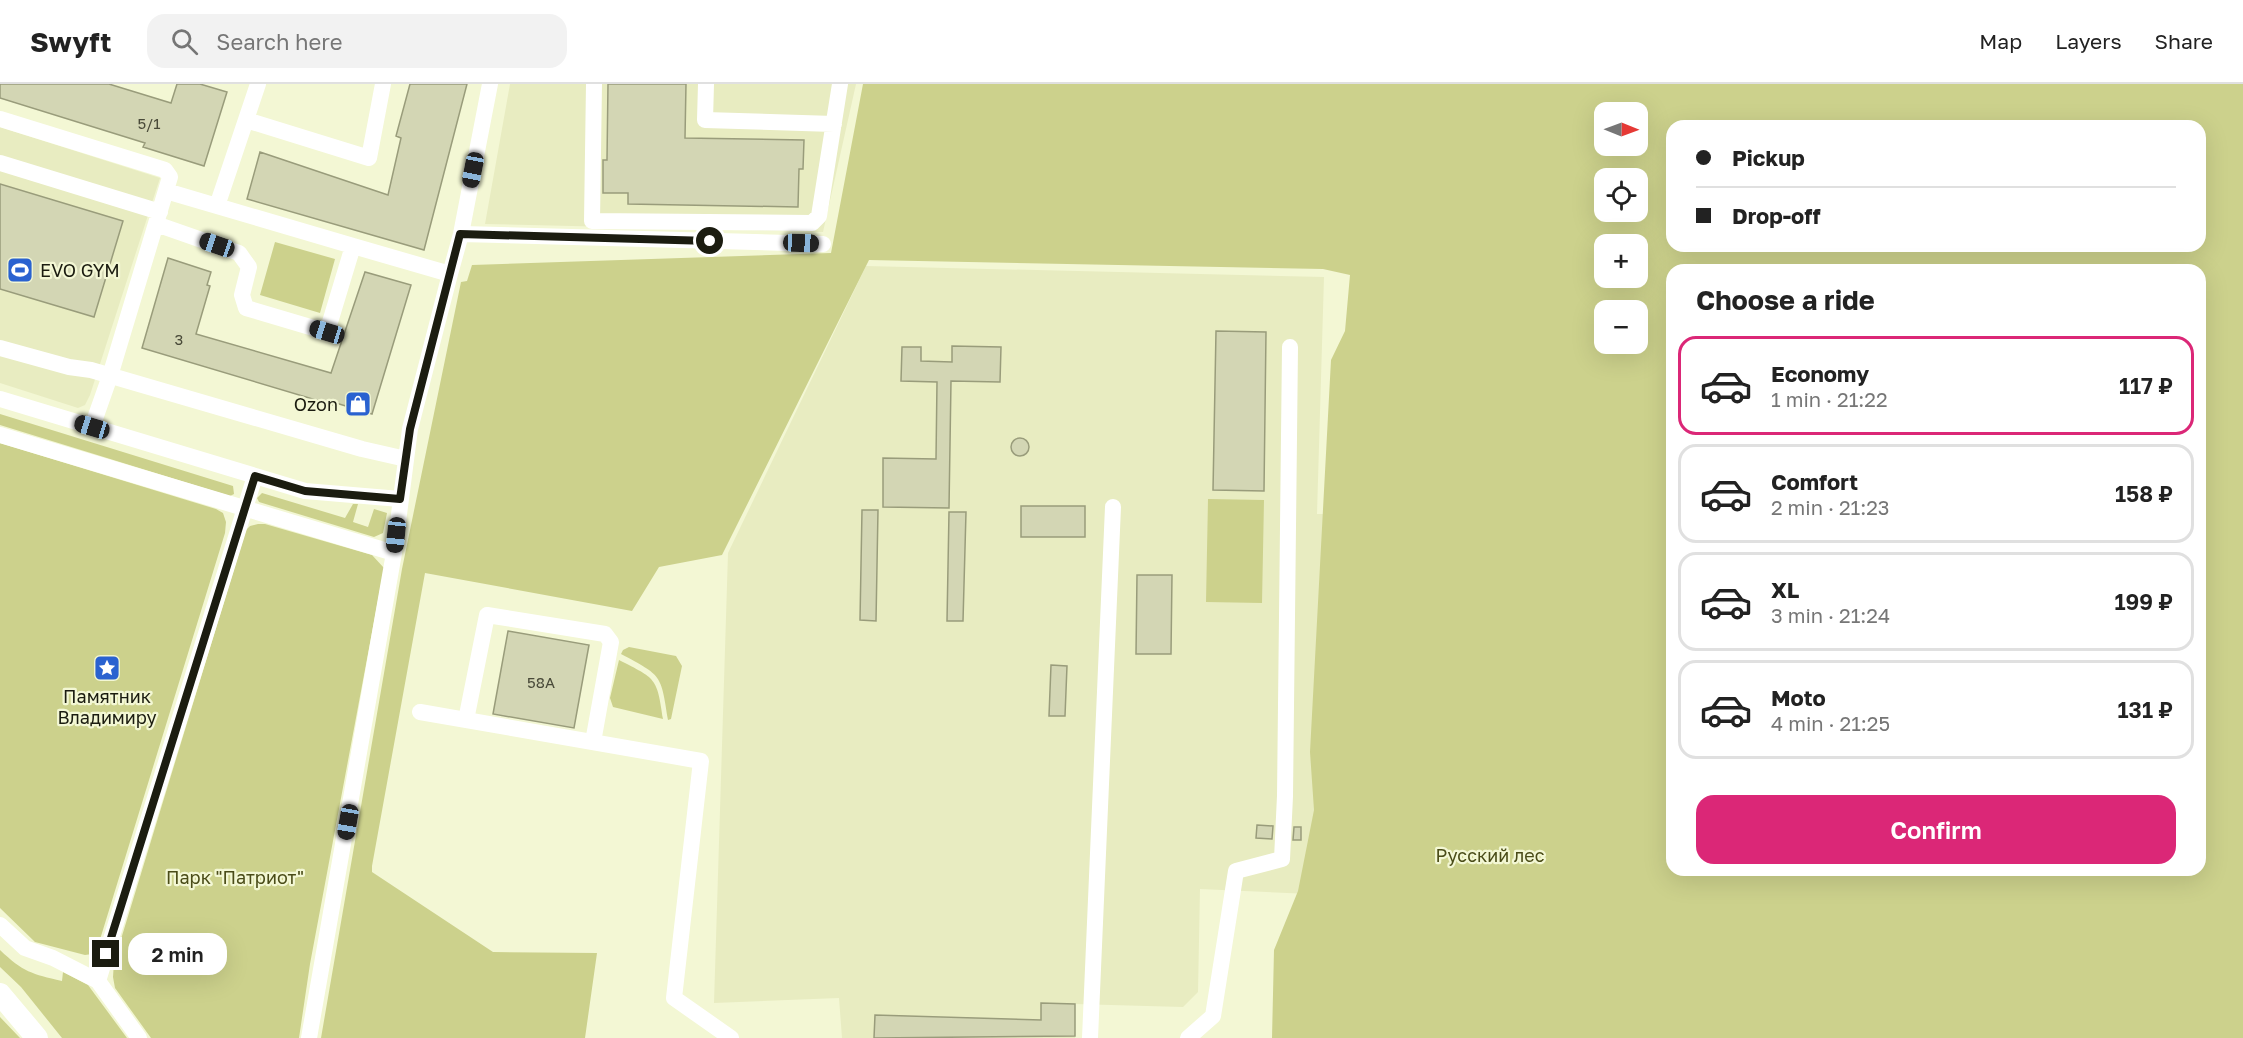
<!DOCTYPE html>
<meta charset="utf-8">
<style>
body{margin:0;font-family:"Golos Text",sans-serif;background:#f2f2f2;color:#222;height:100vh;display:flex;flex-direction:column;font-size:22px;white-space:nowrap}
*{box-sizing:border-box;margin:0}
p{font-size:20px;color:#767676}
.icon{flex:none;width:33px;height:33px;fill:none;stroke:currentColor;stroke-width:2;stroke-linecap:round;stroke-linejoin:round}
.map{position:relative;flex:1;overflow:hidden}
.drawer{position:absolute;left:1666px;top:180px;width:540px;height:612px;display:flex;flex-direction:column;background:#fff;border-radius:18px;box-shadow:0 6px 24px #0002}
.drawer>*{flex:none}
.banner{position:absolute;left:1666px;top:36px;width:540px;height:132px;border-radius:18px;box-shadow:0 6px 24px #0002;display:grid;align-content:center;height:132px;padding:0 30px;background:#fff}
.needle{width:39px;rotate:91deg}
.controls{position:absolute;left:1594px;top:18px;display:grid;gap:12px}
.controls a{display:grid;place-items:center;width:54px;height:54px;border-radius:12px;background:#fff;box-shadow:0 6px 24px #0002;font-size:30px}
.end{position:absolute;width:27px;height:27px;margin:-14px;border:8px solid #1b1c10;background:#fff;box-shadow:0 0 0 3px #fff}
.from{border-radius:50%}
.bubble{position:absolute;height:42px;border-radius:18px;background:#fff;box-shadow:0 6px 24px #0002;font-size:20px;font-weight:600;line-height:42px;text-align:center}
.car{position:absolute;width:18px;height:36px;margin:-18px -9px;border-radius:8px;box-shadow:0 0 4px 2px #0007;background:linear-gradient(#222 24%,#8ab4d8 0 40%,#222 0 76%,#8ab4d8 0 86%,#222 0)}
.banner b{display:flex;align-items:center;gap:21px;height:57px;font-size:22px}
.banner b+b{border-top:2px solid #e0e0e0}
.banner i{width:15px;height:15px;background:#222}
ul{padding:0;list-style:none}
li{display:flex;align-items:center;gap:18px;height:99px;margin:0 12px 9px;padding:0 18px;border:3px solid #e0e0e0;border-radius:18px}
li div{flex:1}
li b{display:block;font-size:22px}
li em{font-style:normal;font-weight:600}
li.selected{border-color:#db2777}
li>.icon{width:54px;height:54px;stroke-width:1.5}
h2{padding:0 30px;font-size:27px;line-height:72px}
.action{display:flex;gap:12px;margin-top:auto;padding:12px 30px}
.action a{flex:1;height:69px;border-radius:18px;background:#db2777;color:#fff;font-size:24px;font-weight:600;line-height:69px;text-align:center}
header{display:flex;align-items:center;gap:36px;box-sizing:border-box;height:84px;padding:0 30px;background:#fff;border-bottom:2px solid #e0e0e0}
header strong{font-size:28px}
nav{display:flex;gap:33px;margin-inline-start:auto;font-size:21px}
.search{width:420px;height:54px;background:#f2f2f2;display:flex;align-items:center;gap:15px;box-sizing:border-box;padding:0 21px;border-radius:18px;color:#767676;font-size:22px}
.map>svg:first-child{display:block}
.built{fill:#e8ecc1}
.green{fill:#ccd18c;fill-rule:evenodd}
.building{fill:#d3d6b4;stroke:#999c7b;stroke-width:1.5}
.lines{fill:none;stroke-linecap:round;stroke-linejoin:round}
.minor{stroke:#fff;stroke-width:16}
.major{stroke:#fff;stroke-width:22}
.route{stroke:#1b1c10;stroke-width:8}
.labels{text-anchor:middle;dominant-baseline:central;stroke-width:4.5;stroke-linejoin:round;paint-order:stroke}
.number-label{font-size:15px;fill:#494a39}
.poi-label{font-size:18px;fill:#1b1c10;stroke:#f3f7d4;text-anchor:start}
.park-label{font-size:18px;fill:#4a4c18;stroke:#f3f7d4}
</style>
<header>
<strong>Swyft</strong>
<div class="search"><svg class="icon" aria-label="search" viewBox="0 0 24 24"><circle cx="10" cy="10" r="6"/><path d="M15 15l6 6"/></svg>Search here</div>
<nav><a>Map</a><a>Layers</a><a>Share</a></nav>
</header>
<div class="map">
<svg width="2243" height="954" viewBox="0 0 2243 954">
<rect width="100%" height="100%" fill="#f3f7d4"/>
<!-- built -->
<path class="built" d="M510 0H856L823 148 485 140Z
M0 43 160 94 90 311 85 321 78 324 0 299Z
M866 182 1324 193 1317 430H1332L1310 810 1200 805 1198 908 1183 923 1075 920V954H842L839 914 714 919 728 469Z"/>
<!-- green -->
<path class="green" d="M863 0H2243V954H1272L1274 866 1298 807 1314 726 1310 668 1331 276 1345 247 1350 191 1323 185 869 176 722 471 659 483 632 527 425 489 372 782V788L493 868 597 869 585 954H321L402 485 461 198 467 197 472 181 831 169ZM1605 28H1638V62H1605ZM1672 42H2200V162H1672ZM1605 94H1638V128H1605ZM1605 160H1638V194H1605ZM1672 186H2200V786H1672ZM1605 226H1638V260H1605Z
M275 158 335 175 320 229 260 211Z
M0 330 233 402 234 410 230 412 0 341Z
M0 359 216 425 223 429 226 438 225 449 98 862 92 870 85 871 35 858 0 824Z
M262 409 345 434 353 420H358L353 438 368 443 374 425 387 429 383 449 374 453 259 418 257 414Z
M1208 415 1264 416 1262 519 1206 518Z
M258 440H265L372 471 384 484 310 880 299 954H151L115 904 113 893 114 878 246 446 250 442Z
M629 563 676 572 682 582 671 635 668 636C661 590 662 592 621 570L623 566Z
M619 576C656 595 657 593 663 635L613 623 610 614Z
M0 866C23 888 32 890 62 897L63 888 88 901 127 954H62L21 903 0 883Z
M0 933 20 954H0Z"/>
<!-- building -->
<path class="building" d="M0 0H109L171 19 177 0H200L227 8 204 82 143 63 145 59 0 14Z
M410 0H467L424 166 247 115 260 68 388 111 401 54 396 52Z
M608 0H686L685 54 804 56 803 85H799L798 123 628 120V109H603V76H607Z
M0 100 123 137 94 233 0 205Z
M168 174 211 188 207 201 210 202 196 250 331 289 365 188 411 201 372 330 336 319V322L142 264Z
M1216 247 1266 248 1264 407 1213 406Z
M952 262 1001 263 1000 298 951 297 949 424 883 423V374L936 375 937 298 901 297 902 263H921V277L952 278Z
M1011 363a9 9 0 1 1 18 0a9 9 0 1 1-18 0Z
M1021 422H1085V453H1021Z
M862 426H878L876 537 860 536Z
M949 428H966L963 537H947Z
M1137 491H1172L1171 570H1136Z
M508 547 589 561 574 644 493 630Z
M1051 581 1067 582 1065 632H1049Z
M1257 741 1273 742 1272 755 1256 754Z
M1294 743H1301V756H1293Z
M1041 919 1075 920V952L874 954 875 931 1041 936Z"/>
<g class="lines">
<!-- minor -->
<path class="minor" d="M594 0 592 137 812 139 819 132 840 0
M706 0 705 36 834 40
M0 35 165 86 170 93 110 292 92 343
M246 36 369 74 383 0
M0 79 160 128
M166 107 353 162
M217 122 258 0
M156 140 239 169 249 183 242 211 246 224 327 248 353 162 450 190 410 345 394 469 309 954
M461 150 823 160
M450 190 461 150 490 0
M0 264 69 283 91 286 362 365 406 375
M0 315 305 407 400 415
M0 351 394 469
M420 628 701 677 674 914 731 954
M466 636 487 531 605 550 611 558 593 658
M0 841 25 864 53 874 98 897 139 954
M98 897 255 392
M1090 954 1113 423
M1188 954 1213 932 1236 787 1282 775 1285 712 1290 263"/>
<!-- major -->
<path class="major" d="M0 910 37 954"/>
</g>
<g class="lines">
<!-- route -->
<path class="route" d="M106 870 255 392 305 407 400 415 410 345 460 150 710 157"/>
</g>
<!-- icons -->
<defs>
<symbol id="stadium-square" viewBox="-11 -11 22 22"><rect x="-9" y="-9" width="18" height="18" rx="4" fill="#2a62d0" stroke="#f3f7d4"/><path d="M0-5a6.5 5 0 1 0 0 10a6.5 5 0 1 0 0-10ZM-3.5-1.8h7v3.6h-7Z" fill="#fff"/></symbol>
<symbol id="shop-square" viewBox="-11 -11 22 22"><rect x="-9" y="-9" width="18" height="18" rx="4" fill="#2a62d0" stroke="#f3f7d4"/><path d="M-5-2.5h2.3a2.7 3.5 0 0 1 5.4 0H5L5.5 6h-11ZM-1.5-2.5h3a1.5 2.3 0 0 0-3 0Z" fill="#fff"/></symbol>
<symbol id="sight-square" viewBox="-11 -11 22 22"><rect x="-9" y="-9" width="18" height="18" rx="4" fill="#2a62d0" stroke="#f3f7d4"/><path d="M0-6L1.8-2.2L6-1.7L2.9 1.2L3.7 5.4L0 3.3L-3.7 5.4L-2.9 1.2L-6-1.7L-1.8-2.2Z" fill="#fff"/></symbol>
</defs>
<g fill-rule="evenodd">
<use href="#stadium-square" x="5" y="171" width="30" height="30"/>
<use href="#shop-square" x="343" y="305" width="30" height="30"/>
<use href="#sight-square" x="92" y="569" width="30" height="30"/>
</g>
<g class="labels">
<!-- number labels -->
<g class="number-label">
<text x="149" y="39">5/1</text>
<text x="179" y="255">3</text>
<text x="541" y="598">58А</text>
</g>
<!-- poi labels -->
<g class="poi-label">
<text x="40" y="186">EVO GYM</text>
<text x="338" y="320" text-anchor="end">Ozon</text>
<text x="107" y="612" text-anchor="middle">Памятник<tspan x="107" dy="21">Владимиру</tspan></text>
</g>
<!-- park labels -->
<g class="park-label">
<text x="1490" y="771">Русский лес</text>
<text x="235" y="793">Парк "Патриот"</text>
</g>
</g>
</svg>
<div class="controls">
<a><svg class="needle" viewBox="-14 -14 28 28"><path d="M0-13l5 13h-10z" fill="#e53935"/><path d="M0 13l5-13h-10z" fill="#767676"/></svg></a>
<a><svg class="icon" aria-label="locate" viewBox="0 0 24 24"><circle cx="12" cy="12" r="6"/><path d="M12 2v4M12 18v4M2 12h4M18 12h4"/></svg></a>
<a>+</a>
<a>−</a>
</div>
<i class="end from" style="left:710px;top:157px"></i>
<i class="end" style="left:106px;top:870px"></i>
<div class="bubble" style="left:128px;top:849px;width:99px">2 min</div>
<i class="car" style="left:473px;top:86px;rotate:191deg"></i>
<i class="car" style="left:801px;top:159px;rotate:92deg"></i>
<i class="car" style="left:217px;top:161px;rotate:289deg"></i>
<i class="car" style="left:327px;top:248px;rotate:287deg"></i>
<i class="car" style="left:92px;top:343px;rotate:287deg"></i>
<i class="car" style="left:396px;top:451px;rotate:186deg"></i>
<i class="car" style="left:348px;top:738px;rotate:190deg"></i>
<div class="banner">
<b><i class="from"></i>Pickup</b>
<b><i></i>Drop-off</b>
</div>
<section class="drawer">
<h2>Choose a ride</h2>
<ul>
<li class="selected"><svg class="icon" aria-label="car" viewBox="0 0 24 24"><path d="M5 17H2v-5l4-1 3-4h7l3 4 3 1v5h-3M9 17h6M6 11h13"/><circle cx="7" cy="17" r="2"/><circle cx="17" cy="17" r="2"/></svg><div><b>Economy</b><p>1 min · 21:22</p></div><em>117 ₽</em></li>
<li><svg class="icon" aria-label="car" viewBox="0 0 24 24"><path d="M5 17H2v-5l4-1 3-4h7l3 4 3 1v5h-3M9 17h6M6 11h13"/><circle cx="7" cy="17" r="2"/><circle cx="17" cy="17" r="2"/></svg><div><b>Comfort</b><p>2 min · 21:23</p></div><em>158 ₽</em></li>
<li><svg class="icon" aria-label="car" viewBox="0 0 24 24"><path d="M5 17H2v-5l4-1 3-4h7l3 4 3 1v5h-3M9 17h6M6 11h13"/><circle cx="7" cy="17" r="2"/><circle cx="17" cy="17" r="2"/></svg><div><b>XL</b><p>3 min · 21:24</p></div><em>199 ₽</em></li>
<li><svg class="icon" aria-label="car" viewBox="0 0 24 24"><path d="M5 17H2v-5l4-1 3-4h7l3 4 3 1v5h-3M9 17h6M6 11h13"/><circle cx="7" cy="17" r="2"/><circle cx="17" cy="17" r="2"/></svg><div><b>Moto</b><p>4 min · 21:25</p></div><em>131 ₽</em></li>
</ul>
<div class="action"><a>Confirm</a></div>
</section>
</div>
